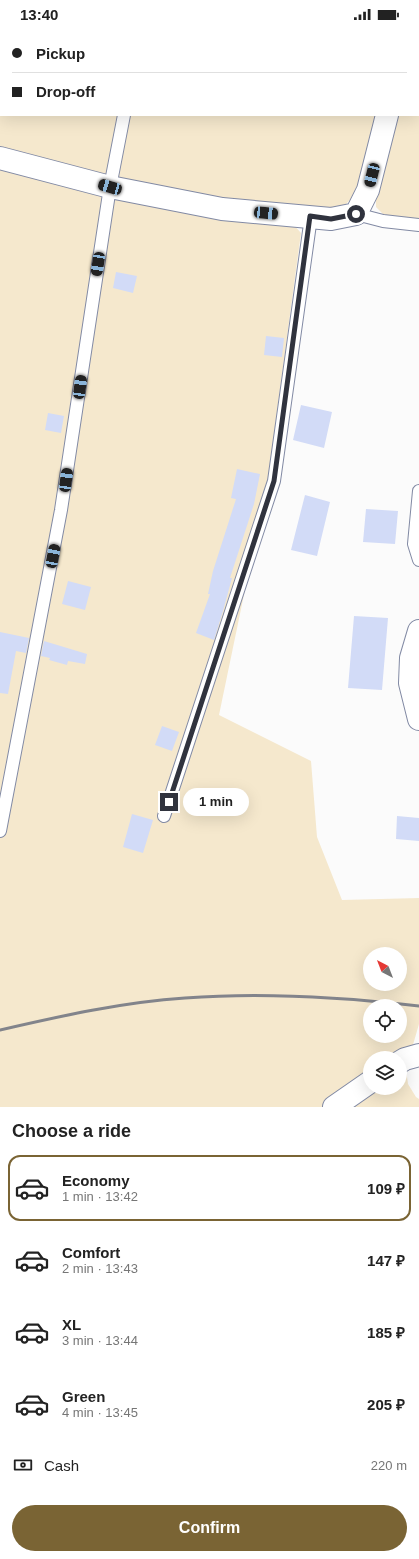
<!DOCTYPE html>
<meta charset="utf-8">
<style>
body{margin:0;font-family:Helvetica,sans-serif;background:#f6f6f6;color:#222;height:100vh;display:flex;flex-direction:column;font-size:15px;white-space:nowrap}
*{box-sizing:border-box;margin:0}
p{font-size:13px;color:#767676}
.icon{flex:none;width:22px;height:22px;fill:none;stroke:currentColor;stroke-width:2;stroke-linecap:round;stroke-linejoin:round}
.map{position:relative;height:1079px;overflow:hidden}
.sheet{display:flex;flex-direction:column;background:#fff;flex:1}
.sheet>*{flex:none}
.banner{position:absolute;left:0px;top:0px;width:419px;height:88px;box-shadow:0 4px 16px #0002;display:grid;align-content:center;height:88px;padding:0 12px;background:#fff}
.needle{width:26px;rotate:318deg}
.buttons{position:absolute;left:363px;top:919px;display:grid;gap:8px}
.buttons a{display:grid;place-items:center;width:44px;height:44px;border-radius:50%;background:#fff;box-shadow:0 4px 16px #0002;font-size:20px}
.end{position:absolute;width:18px;height:18px;margin:-9px;border:5px solid #30333e;background:#fff;box-shadow:0 0 0 2px #fff}
.from{border-radius:50%}
.bubble{position:absolute;height:28px;border-radius:14px;background:#fff;box-shadow:0 4px 16px #0002;font-size:13px;font-weight:700;line-height:28px;text-align:center}
.car{position:absolute;width:12px;height:24px;margin:-12px -6px;border-radius:5px;box-shadow:0 0 3px 1px #0007;background:linear-gradient(#222 24%,#8ab4d8 0 40%,#222 0 76%,#8ab4d8 0 86%,#222 0)}
.banner b{display:flex;align-items:center;gap:14px;height:38px;font-size:15px}
.banner b+b{border-top:1px solid #e0e0e0}
.banner i{width:10px;height:10px;background:#222}
ul{padding:0;list-style:none}
li{display:flex;align-items:center;gap:12px;height:66px;margin:0 8px 6px;padding:0 4px;border:2px solid transparent;border-radius:12px}
li div{flex:1}
li b{display:block;font-size:15px}
li em{font-style:normal;font-weight:700}
li.active{border-color:#7a6434}
li>.icon{width:36px;height:36px;stroke-width:1.5}
h2{padding:0 12px;font-size:18px;line-height:48px}
.pay{display:flex;align-items:center;gap:10px;height:44px;padding:0 12px;font-size:15px}
.pay p{margin-inline-start:auto}
.primary-button{display:flex;gap:8px;margin-top:auto;padding:8px 12px}
.primary-button a{flex:1;height:46px;border-radius:24px;background:#7a6434;color:#fff;font-size:16px;font-weight:700;line-height:46px;text-align:center}
.status{display:flex;justify-content:space-between;align-items:center;height:28px;padding:0 20px;background:#fff;direction:ltr}
.status svg{height:11px;fill:currentColor}
.map>svg:first-child{display:block}
.green{fill:#f5e8cd;fill-rule:evenodd}
.building{fill:#d2dbf7}
.lines{fill:none;stroke-linecap:round;stroke-linejoin:round}
.service-casing{stroke:#828aa4;stroke-width:14}
.minor-casing{stroke:#828aa4;stroke-width:24}
.service{stroke:#fff;stroke-width:12}
.minor{stroke:#fff;stroke-width:22}
.rail{stroke:#82848b;stroke-width:3}
.route{stroke:#30333e;stroke-width:5}
</style>
<div class="status"><b>13:40</b><svg viewBox="0 0 49 12"><path d="M0 12V9h3v3zM5 12V6h3v6zM10 12V3h3v9zM15 12V0h3v12zM26 1h20v11H26zM47 4h2v5h-2z"/></svg></div>
<div class="map">
<svg width="419" height="1079" viewBox="0 0 419 1079">
<rect width="100%" height="100%" fill="#fbfbfb"/>
<!-- green -->
<path class="green" d="M0 0H400L1 1V87H379L363 158 346 176 331 181 223 175 119 154 0 121Z
M419 0V191L385 188 376 179V162L394 87H418Z
M0 135 293 196 301 205 269 443 281 451 246 557 219 687 311 733 317 809 342 872 419 870V996L406 1041 408 1056 416 1069 419 1071V1079H0ZM370 926H400V956H370ZM370 978H400V1008H370ZM370 1030H400V1060H370Z"/>
<!-- building -->
<path class="building" d="M116 244 137 248 133 265 113 260Z
M266 308 284 310 282 329 264 327Z
M301 377 332 384 324 420 293 412Z
M48 385 64 388 61 405 45 402Z
M237 441 260 446 254 476 230 550H232L223 583 214 612 196 605 210 566H208L213 543 236 471 231 470Z
M305 467 330 474 317 528 291 522Z
M366 481 398 483 395 516 363 514Z
M68 553 91 559 85 582 62 576Z
M354 588 388 590 382 662 348 660Z
M0 604 29 610 26 625 16 623 8 666 0 665Z
M44 613 87 626 85 636 68 633 67 637 49 632 50 630 41 628Z
M162 698 179 704 172 723 155 717Z
M132 786 153 792 143 825 123 819Z
M397 788 419 790V813L396 811Z"/>
<g class="lines">
<defs>
<path id="service" d="M142 1V0
M356 186 383 193 419 197
M419 463 414 516 419 532
M164 788 274 453 311 189
M0 803 61 482 110 159 124 87"/>
<path id="minor" d="M409 1V0
M0 130 110 159 222 181 331 191 356 186 368 162 387 87
M419 603 411 630 410 655 419 691
M400 1034 405 1031 419 1027
M334 1079 370 1054"/>
</defs>
<!-- service casing -->
<use href="#service" class="service-casing"/>
<!-- minor casing -->
<use href="#minor" class="minor-casing"/>
<!-- service -->
<use href="#service" class="service"/>
<!-- minor -->
<use href="#minor" class="minor"/>
<!-- rail -->
<path class="rail" d="M0 1002C61 988 123 974 185 970 263 964 342 969 419 978"/>
</g>
<g class="lines">
<!-- route -->
<path class="route" d="M169 774 274 453 310 188 331 191 356 186"/>
</g>
</svg>
<div class="buttons">
<a><svg class="needle" viewBox="-14 -14 28 28"><path d="M0-13l5 13h-10z" fill="#e53935"/><path d="M0 13l5-13h-10z" fill="#767676"/></svg></a>
<a><svg class="icon" aria-label="locate" viewBox="0 0 24 24"><circle cx="12" cy="12" r="6"/><path d="M12 2v4M12 18v4M2 12h4M18 12h4"/></svg></a>
<a><svg class="icon" aria-label="layers" viewBox="0 0 24 24"><path d="M12 4l9 5-9 5-9-5zM3 14l9 5 9-5"/></svg></a>
</div>
<i class="end from" style="left:356px;top:186px"></i>
<i class="end" style="left:169px;top:774px"></i>
<div class="bubble" style="left:183px;top:760px;width:66px">1 min</div>
<i class="car" style="left:372px;top:147px;rotate:194deg"></i>
<i class="car" style="left:110px;top:159px;rotate:286deg"></i>
<i class="car" style="left:266px;top:185px;rotate:95deg"></i>
<i class="car" style="left:98px;top:236px;rotate:189deg"></i>
<i class="car" style="left:80px;top:359px;rotate:8deg"></i>
<i class="car" style="left:66px;top:452px;rotate:8deg"></i>
<i class="car" style="left:53px;top:528px;rotate:11deg"></i>
<div class="banner">
<b><i class="from"></i>Pickup</b>
<b><i></i>Drop-off</b>
</div>
</div>
<section class="sheet">
<h2>Choose a ride</h2>
<ul>
<li class="active"><svg class="icon" aria-label="car" viewBox="0 0 24 24"><path d="M5 17H2v-5l4-1 3-4h7l3 4 3 1v5h-3M9 17h6M6 11h13"/><circle cx="7" cy="17" r="2"/><circle cx="17" cy="17" r="2"/></svg><div><b>Economy</b><p>1 min · 13:42</p></div><em>109 ₽</em></li>
<li><svg class="icon" aria-label="car" viewBox="0 0 24 24"><path d="M5 17H2v-5l4-1 3-4h7l3 4 3 1v5h-3M9 17h6M6 11h13"/><circle cx="7" cy="17" r="2"/><circle cx="17" cy="17" r="2"/></svg><div><b>Comfort</b><p>2 min · 13:43</p></div><em>147 ₽</em></li>
<li><svg class="icon" aria-label="car" viewBox="0 0 24 24"><path d="M5 17H2v-5l4-1 3-4h7l3 4 3 1v5h-3M9 17h6M6 11h13"/><circle cx="7" cy="17" r="2"/><circle cx="17" cy="17" r="2"/></svg><div><b>XL</b><p>3 min · 13:44</p></div><em>185 ₽</em></li>
<li><svg class="icon" aria-label="car" viewBox="0 0 24 24"><path d="M5 17H2v-5l4-1 3-4h7l3 4 3 1v5h-3M9 17h6M6 11h13"/><circle cx="7" cy="17" r="2"/><circle cx="17" cy="17" r="2"/></svg><div><b>Green</b><p>4 min · 13:45</p></div><em>205 ₽</em></li>
</ul>
<div class="pay"><svg class="icon" aria-label="cash" viewBox="0 0 24 24"><path d="M3 7h18v10H3z"/><circle cx="12" cy="12" r="2"/></svg>Cash<p>220 m</p></div>
<div class="primary-button"><a>Confirm</a></div>
</section>
